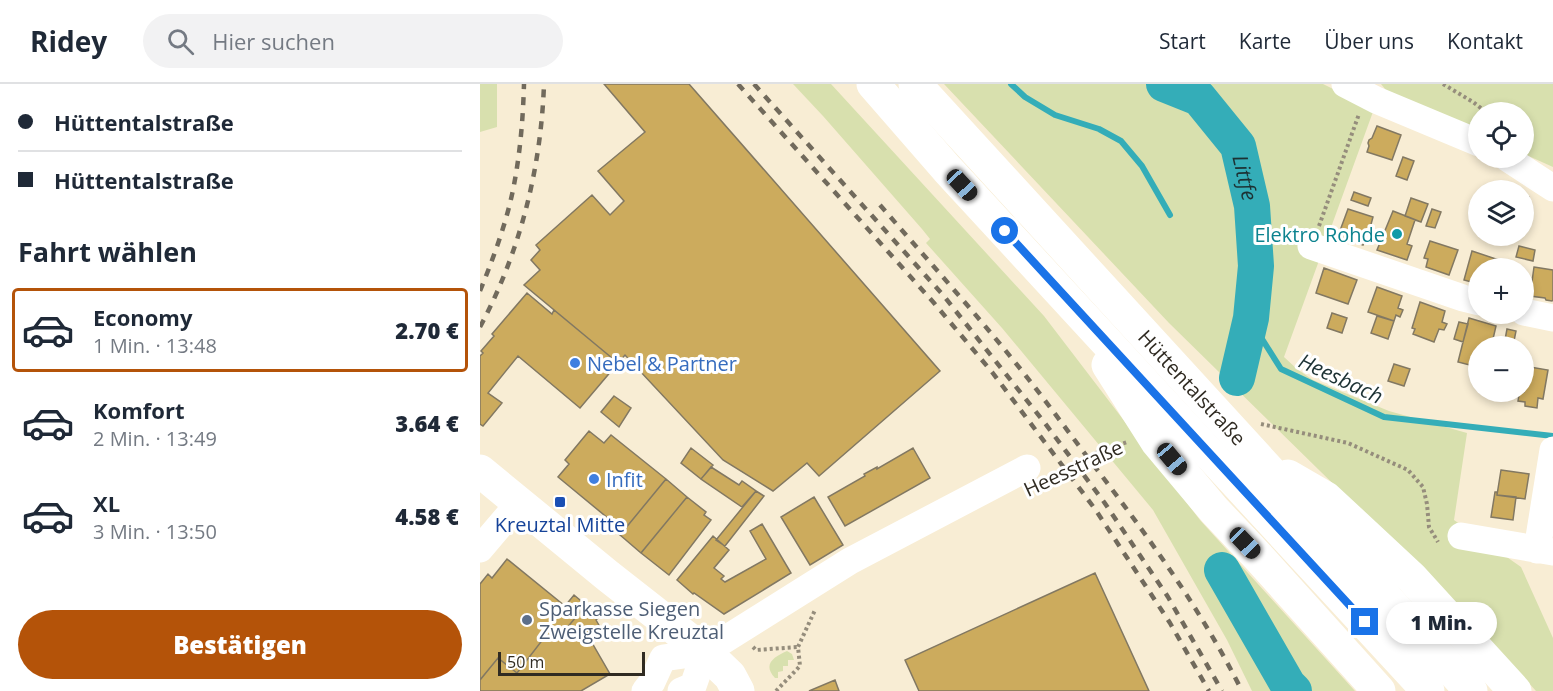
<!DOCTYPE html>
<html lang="de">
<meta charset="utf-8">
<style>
body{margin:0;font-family:"Open Sans",sans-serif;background:#f2f2f3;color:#1f2937;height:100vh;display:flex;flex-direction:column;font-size:22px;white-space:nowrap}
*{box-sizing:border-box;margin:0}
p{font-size:20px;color:#747a83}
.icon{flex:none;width:33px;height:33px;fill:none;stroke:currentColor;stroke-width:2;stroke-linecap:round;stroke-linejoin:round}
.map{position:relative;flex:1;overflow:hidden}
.side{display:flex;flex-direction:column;background:#fff;width:480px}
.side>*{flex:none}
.top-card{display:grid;align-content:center;height:132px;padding:0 18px;background:#fff}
.fabs{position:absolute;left:988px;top:18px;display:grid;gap:12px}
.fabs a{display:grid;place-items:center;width:66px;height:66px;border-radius:50%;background:#fff;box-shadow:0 3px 9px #0003;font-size:30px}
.scale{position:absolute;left:18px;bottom:15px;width:147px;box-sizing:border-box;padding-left:6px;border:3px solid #302b22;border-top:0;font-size:16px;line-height:21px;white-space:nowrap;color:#302b22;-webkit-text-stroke:4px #fff;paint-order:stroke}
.end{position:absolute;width:27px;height:27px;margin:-14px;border:8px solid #1a73e8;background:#fff;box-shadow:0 0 0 3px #fff}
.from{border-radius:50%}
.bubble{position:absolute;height:42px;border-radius:21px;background:#fff;box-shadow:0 3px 9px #0003;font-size:20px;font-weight:800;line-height:42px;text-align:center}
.car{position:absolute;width:18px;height:36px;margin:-18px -9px;border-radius:8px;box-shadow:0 0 4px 2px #0007;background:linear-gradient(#222 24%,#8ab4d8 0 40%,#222 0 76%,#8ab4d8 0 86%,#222 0)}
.top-card b{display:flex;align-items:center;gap:21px;height:57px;font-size:22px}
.top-card b+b{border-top:2px solid #e0e1e3}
.top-card i{width:15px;height:15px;background:#1f2937}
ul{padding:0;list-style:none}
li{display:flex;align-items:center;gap:18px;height:84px;margin:0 12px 9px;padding:0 6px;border:3px solid transparent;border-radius:6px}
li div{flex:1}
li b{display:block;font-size:22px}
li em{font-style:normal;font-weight:800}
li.on{border-color:#b45309}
li>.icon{width:54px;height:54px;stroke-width:1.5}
h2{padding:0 18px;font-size:27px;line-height:72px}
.cta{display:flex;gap:12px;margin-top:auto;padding:12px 18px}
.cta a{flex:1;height:69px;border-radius:36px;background:#b45309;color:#fff;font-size:24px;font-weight:800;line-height:69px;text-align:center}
header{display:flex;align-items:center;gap:36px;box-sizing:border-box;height:84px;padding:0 30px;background:#fff;border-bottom:2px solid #e0e1e3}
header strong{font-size:28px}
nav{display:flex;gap:33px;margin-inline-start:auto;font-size:21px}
.search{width:420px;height:54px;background:#f2f2f3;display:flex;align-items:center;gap:15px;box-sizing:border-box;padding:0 21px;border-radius:33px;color:#747a83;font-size:22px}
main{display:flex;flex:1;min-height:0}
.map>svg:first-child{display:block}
.green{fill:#d8e0ae}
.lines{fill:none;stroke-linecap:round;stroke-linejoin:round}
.stream{stroke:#34adb8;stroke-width:6}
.river{stroke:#34adb8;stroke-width:36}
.building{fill:#ccab5d;stroke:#827862;stroke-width:1.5}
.path{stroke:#958d7c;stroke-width:4;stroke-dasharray:3 3;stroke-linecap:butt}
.minor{stroke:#fff;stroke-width:27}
.major{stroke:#fff;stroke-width:33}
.highway{stroke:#fff;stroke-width:33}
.rail{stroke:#716a5c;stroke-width:4.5;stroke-dasharray:8 8;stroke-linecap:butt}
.route{stroke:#1a73e8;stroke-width:8}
.culture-dot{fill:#0f9aa8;stroke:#fff;stroke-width:2}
.shop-dot{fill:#3f7fe0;stroke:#fff;stroke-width:2}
.transit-dot{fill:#1a4fb4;stroke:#fff;stroke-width:2}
.service-dot{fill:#5c6f8a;stroke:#fff;stroke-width:2}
.labels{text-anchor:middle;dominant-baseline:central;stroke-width:6;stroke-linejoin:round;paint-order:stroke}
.culture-label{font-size:20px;fill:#0d838f;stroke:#fff;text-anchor:end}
.shop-label{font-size:20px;fill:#366cbe;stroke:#fff;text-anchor:start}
.street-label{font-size:20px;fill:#302b22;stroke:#fff}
.transit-label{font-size:20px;fill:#164399;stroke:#fff}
.service-label{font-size:20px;fill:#4e5e75;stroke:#fff;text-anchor:start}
.water-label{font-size:21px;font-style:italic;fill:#1c3133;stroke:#fff}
</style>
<header>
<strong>Ridey</strong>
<div class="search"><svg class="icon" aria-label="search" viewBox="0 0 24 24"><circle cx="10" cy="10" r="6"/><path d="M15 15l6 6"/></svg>Hier suchen</div>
<nav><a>Start</a><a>Karte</a><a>Über uns</a><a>Kontakt</a></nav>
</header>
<main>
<section class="side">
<div class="top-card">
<b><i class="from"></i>Hüttentalstraße</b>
<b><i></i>Hüttentalstraße</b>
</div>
<h2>Fahrt wählen</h2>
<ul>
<li class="on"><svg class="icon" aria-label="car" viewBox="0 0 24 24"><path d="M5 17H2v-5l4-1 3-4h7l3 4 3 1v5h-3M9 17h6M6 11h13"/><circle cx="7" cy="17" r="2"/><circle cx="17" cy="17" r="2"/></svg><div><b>Economy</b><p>1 Min. · 13:48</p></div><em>2.70 €</em></li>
<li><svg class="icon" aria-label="car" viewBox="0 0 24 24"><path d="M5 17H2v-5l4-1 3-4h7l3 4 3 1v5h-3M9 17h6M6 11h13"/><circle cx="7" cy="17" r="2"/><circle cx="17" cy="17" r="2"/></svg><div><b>Komfort</b><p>2 Min. · 13:49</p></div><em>3.64 €</em></li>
<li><svg class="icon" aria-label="car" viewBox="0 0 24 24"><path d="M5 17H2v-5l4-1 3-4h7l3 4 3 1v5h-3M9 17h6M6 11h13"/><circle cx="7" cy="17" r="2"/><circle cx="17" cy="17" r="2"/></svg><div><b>XL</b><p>3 Min. · 13:50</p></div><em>4.58 €</em></li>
</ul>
<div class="cta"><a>Bestätigen</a></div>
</section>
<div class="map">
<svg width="1073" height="607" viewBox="0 0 1073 607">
<rect width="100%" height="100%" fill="#f8edd4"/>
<!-- green -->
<path class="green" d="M0 0H17V43L0 48Z
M313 0H351L564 232 720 436 875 607H772L747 556 673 426 522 244 446 159 450 155 442 145 343 32Z
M464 0H843L894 25 804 273 817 285 833 296 909 327 987 349 974 436 1041 483 1073 554V607H1056L989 533 689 239Z
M901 0H1073V83L1044 70V28H999V50L909 10Z
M307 567 312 570 314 576H308V582H303V587L298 588V594H295C282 580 294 573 307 567Z"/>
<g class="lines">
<!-- stream -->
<path class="stream" d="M531 0 545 13 575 31 619 45 641 57 662 82 690 131
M771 234 777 247 801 285 904 333 1073 352"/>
<!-- river -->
<g class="river">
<path id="s1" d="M684 0 719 14 758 62 772 122 776 182 771 234 757 294"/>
<path d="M742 486 808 601 814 607"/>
</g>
</g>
<!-- building -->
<path class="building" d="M124 0H209L460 287 339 392 327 379 293 407 243 376 145 271 138 279 44 201 60 186 51 176 60 166 56 161 112 111 130 131 144 117 118 87 165 48Z
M897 42 921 51 912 76 887 68 889 62 888 59 889 56 892 54Z
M923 73 934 77 927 96 916 92Z
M874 108 891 114 888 122 871 116Z
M1044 112 1049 113 1044 130Z
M931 114 948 120 941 138 925 132Z
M868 125 893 133 890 144 894 145 891 153 887 151 883 161 858 152Z
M952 125 961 128 955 144 946 142Z
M913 127 941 138 935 136 927 160 932 162 927 176 897 166Z
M950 157 978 166 969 191 946 183 948 175 944 174Z
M1039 162 1055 166 1053 177 1036 173Z
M992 167 1019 176V178L1024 179 1022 184H999V200L984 196Z
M1054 183 1073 186V216L1072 217 1066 216 1065 214 1050 212Z
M844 184 877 196 868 220 836 209Z
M897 203 922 212 918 224 923 226 920 233 916 231 914 237 888 228Z
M47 209 72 230 74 226 138 279 100 324 38 272 8 309 22 319 3 342 0 340V272L3 269 1 267 14 252 12 250Z
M940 218 965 227 962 238 967 240 964 246 959 245 954 258 933 250 935 245 932 244Z
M852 229 867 234 862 249 847 244Z
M897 232 914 237 908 255 891 249Z
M989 234 1016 242 1013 255 1018 256 1016 262H999V283L996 282 993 287 990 286V281L978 278Z
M979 238 988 240 983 258 974 255Z
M1027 245 1036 247 1033 262 1024 261Z
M914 280 930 285 924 302 908 297Z
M1044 282 1068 286 1063 315 1058 314 1057 324 1045 322V318L1038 317 1039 311 1034 310V308H1044Z
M134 312 151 324 139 343 121 328Z
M109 347 124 359 131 351 186 395 140 451 131 444 135 440 78 393 89 380 85 376Z
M211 364 233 381 221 395 201 379Z
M433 364 450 394 365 442 348 413 385 392 384 390 397 383V385Z
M231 383 259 401 262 397 276 407 262 423 221 395Z
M1021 386 1049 390 1045 415 1017 411Z
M186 395 207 413 161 469 140 451Z
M276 407 284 412 245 462 236 456Z
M1015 408H1017V411L1036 413 1033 436 1011 433Z
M207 413 226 428 224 431 231 436 189 491 161 469Z
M334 413 363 461 330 481 301 433Z
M282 440 311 489 244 530 214 509 213 510 197 496 233 452 249 466 234 484 244 492 241 495 245 498 286 475 270 447Z
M27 475 85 522 94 511 106 521 76 557 67 550 37 589 18 574 0 596V500L8 490 12 494Z
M615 489 669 607H439L425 576Z
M106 521 119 533 116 536 124 550 111 557 130 590 101 607H0V596L18 574 37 589 67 550 76 557Z
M355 596 359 607H329Z"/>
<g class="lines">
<!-- path -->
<path class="path" d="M963 0 993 18 1006 28
M839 142 879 30
M781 340 868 359 928 386 943 403 947 420 949 443 958 458
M567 394 618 368 647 358
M273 563 276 566 318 563
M296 607 320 582 318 563 335 526"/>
<!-- minor -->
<path class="minor" d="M865 0 896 16 999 59
M1027 74 1073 104
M831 162 983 214 999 218
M1044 228 1073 234
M981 452 1073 468
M0 465 39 419
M1057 466 1073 366
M165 607 172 598 183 574 225 568 370 477 547 384
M201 607 213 602 225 568"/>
<!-- major -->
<path class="major" d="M0 387 128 492 225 568 250 592 258 607"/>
<!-- highway -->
<g class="highway">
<path d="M393 0 467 85 948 607"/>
<path id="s2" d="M435 0 991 607"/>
<path d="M628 281 677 358 734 426 781 476 899 607"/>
<path d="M808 392 846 414 932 494 1035 607"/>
</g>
<!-- rail -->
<path class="rail" d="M258 0 454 219 512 288 615 425 690 539 729 607
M274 0 463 211 564 338 624 418 688 513 742 607
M400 121C445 173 491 224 534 277 561 310 586 345 612 379 667 451 721 525 762 607
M0 207C13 175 26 140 33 106 40 71 43 36 44 0
M0 243C40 168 61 85 64 0"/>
</g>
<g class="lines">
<!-- route -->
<path class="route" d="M525 147 885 538"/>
</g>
<!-- markers -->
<circle class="culture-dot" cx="917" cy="150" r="6"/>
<g class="shop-dot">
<circle cx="95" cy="279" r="6"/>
<circle cx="114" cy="395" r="6"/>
</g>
<rect class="transit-dot" x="74" y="412" width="12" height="12" rx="3"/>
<circle class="service-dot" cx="47" cy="536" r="6"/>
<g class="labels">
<!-- culture labels -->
<g class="culture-label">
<text x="905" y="150">Elektro Rohde</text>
</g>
<!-- shop labels -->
<g class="shop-label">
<text x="107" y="279">Nebel &amp; Partner</text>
<text x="126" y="395">Infit</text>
</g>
<!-- street labels -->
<g class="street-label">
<text stroke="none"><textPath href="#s2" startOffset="411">Hüttentalstraße</textPath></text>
<text transform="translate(593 384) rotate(-25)">Heesstraße</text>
</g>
<!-- transit labels -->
<g class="transit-label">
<text x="80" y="440">Kreuztal Mitte</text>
</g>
<!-- service labels -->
<g class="service-label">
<text x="59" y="524">Sparkasse Siegen<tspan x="59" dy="23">Zweigstelle Kreuztal</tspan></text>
</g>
<!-- water labels -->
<g class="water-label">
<text stroke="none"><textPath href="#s1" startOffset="132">Littfe</textPath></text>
<text transform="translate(861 294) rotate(25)">Heesbach</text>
</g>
</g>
</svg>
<div class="fabs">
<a><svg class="icon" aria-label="locate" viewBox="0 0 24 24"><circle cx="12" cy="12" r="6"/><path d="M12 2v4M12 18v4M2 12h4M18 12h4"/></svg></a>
<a><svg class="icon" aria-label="layers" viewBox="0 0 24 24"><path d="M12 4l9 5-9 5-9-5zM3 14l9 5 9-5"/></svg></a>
<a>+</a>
<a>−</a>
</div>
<div class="scale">50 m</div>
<i class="end from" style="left:525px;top:147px"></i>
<i class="end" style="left:885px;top:538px"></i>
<div class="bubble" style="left:906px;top:518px;width:111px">1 Min.</div>
<i class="car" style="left:482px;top:101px;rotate:137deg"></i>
<i class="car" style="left:692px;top:375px;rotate:140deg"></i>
<i class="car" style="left:765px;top:459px;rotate:136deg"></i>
</div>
</main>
